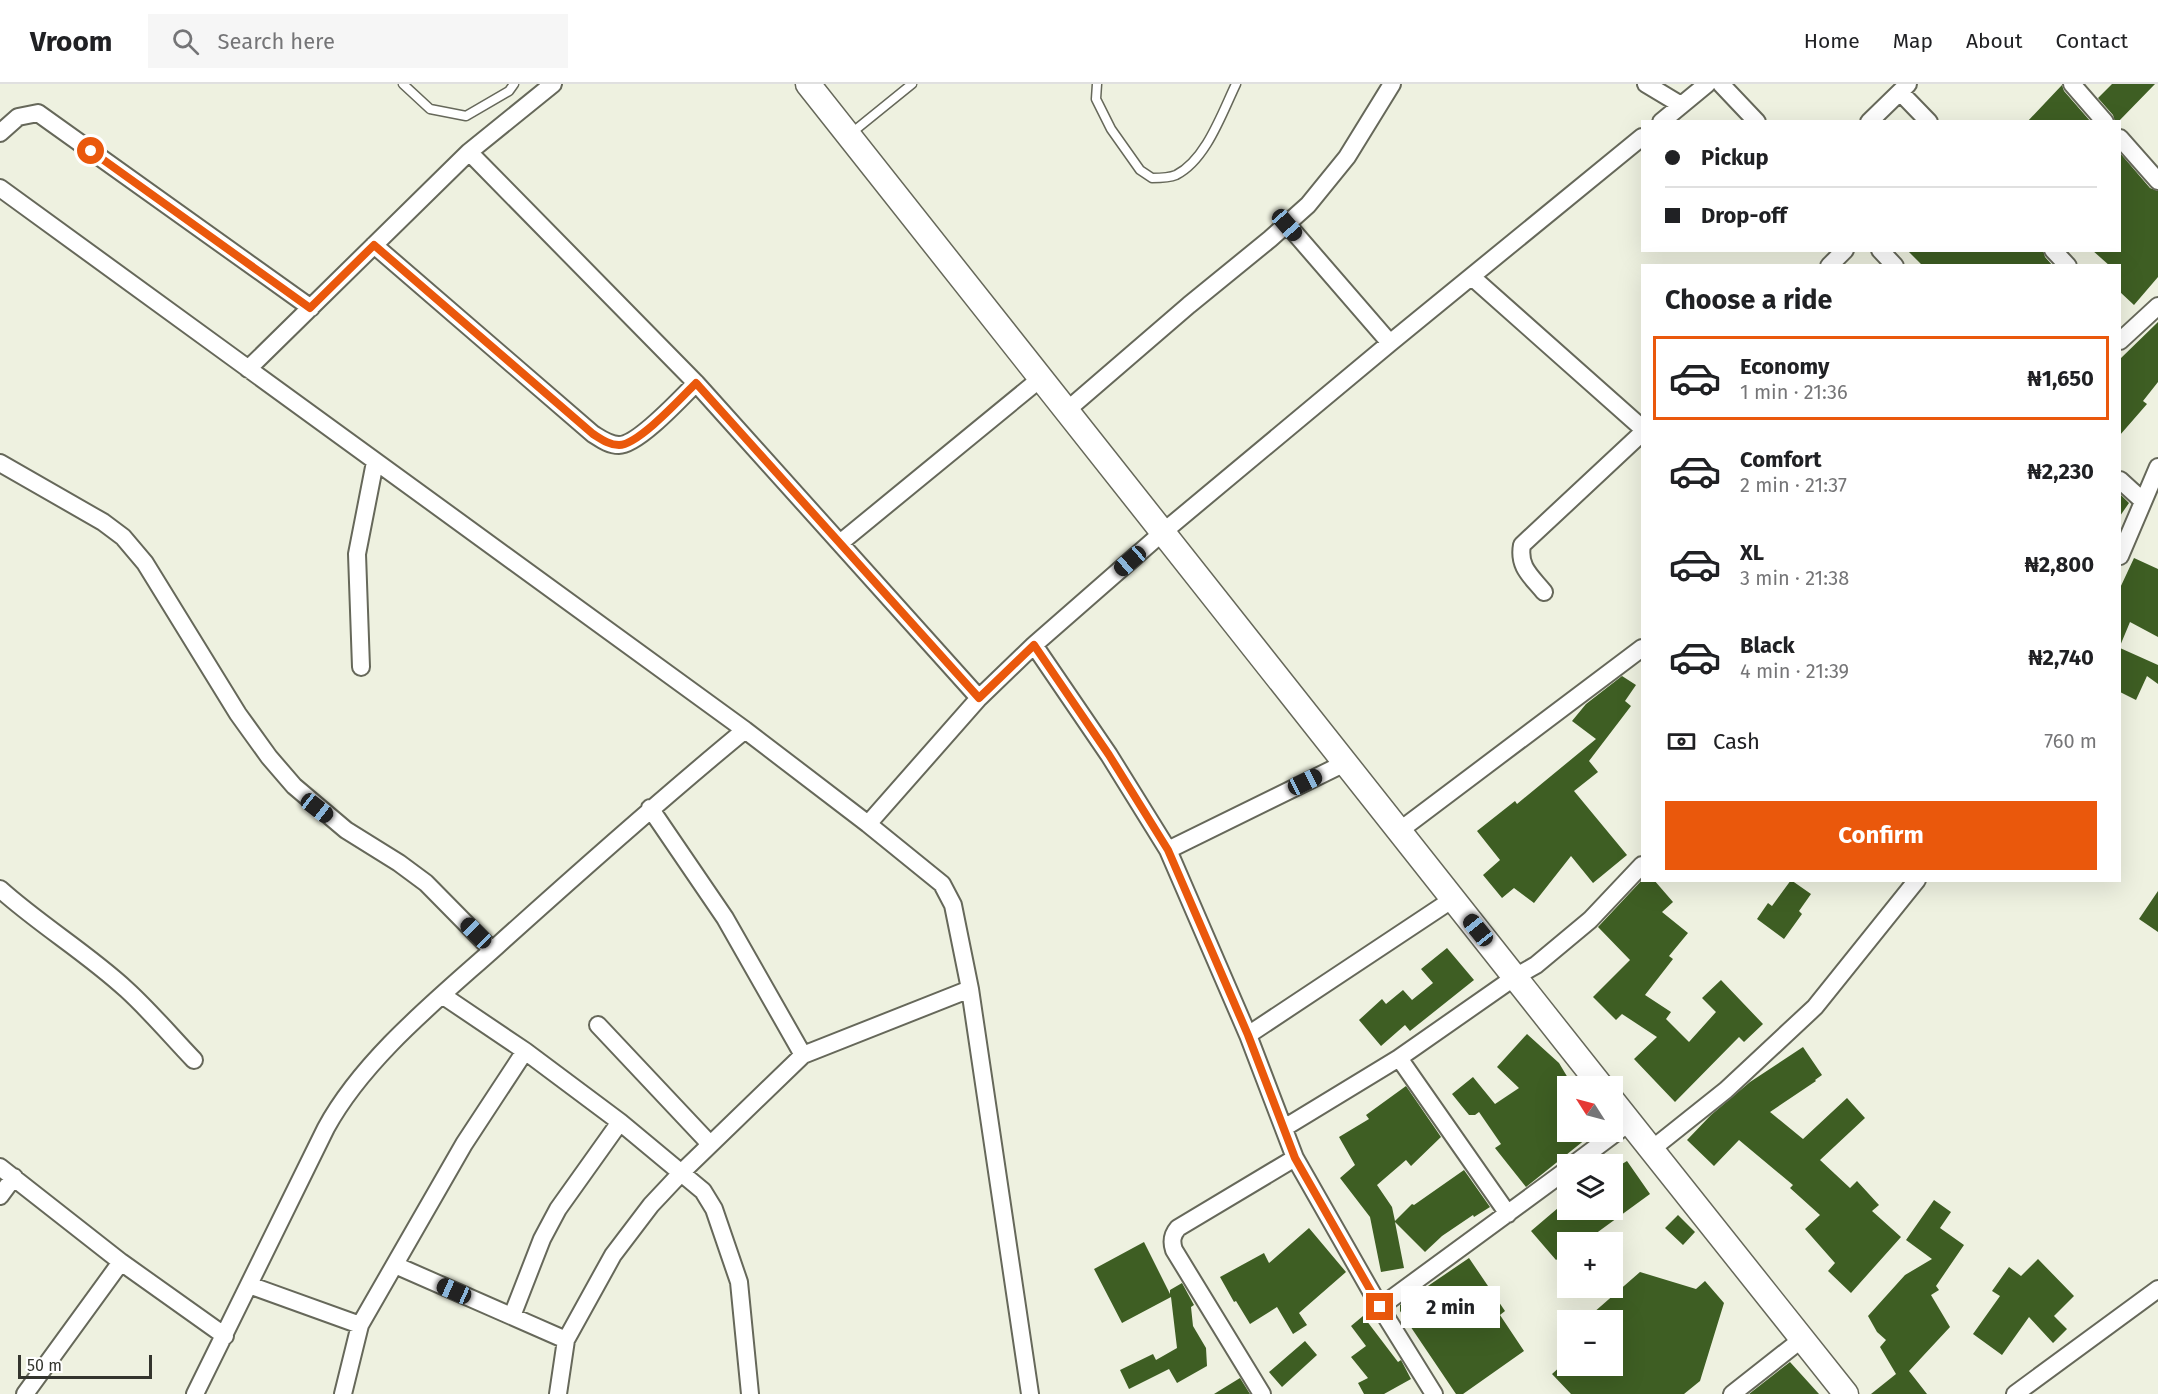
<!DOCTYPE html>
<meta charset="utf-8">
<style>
body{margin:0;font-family:"Fira Sans",sans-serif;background:#f6f6f6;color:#202124;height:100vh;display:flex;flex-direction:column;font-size:22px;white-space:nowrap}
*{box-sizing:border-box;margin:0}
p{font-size:20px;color:#757577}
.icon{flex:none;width:33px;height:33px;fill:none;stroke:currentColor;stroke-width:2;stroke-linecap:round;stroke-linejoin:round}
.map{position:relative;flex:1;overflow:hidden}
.sheet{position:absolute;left:1641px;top:180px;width:480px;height:618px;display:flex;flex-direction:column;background:#fff;border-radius:0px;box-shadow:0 6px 24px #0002}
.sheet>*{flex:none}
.guide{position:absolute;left:1641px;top:36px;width:480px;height:132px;border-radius:0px;box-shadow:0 6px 24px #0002;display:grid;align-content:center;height:132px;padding:0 24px;background:#fff}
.needle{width:39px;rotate:306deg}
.fabs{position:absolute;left:1557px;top:992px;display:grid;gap:12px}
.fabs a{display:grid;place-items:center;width:66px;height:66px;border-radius:0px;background:#fff;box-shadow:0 6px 24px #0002;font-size:30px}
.scale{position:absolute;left:18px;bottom:15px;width:134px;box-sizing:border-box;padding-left:6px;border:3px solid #33342d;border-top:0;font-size:16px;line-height:21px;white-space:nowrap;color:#33342d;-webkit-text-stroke:4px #fff;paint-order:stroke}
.end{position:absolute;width:27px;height:27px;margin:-14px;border:8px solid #ea580c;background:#fff;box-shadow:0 0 0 3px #fff}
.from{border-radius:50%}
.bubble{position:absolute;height:42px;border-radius:0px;background:#fff;box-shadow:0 6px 24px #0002;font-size:20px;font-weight:700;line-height:42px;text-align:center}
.car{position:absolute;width:18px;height:36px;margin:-18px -9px;border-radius:8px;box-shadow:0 0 4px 2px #0007;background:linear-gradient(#222 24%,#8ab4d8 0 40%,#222 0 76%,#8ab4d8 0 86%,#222 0)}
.guide b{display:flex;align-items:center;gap:21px;height:57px;font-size:22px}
.guide b+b{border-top:2px solid #e0e0e0}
.guide i{width:15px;height:15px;background:#202124}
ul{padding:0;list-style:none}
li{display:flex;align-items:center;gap:18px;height:84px;margin:0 12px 9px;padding:0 12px;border:3px solid transparent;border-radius:0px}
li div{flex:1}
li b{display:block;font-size:22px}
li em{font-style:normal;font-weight:700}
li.active{border-color:#ea580c}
li>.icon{width:54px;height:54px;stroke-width:1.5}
h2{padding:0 24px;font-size:27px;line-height:72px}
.pay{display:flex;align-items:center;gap:15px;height:66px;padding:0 24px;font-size:22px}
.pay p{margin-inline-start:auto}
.cta{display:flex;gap:12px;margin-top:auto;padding:12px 24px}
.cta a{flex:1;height:69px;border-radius:0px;background:#ea580c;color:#fff;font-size:24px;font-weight:700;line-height:69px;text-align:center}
header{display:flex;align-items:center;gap:36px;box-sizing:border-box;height:84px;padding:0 30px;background:#fff;border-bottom:2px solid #e0e0e0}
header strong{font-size:28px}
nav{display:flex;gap:33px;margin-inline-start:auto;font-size:21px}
.search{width:420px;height:54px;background:#f6f6f6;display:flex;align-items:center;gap:15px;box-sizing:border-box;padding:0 21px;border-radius:0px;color:#757577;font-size:22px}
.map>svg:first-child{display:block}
.building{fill:#3e5e23}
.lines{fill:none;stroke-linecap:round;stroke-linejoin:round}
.lane-casing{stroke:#66685a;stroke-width:11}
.street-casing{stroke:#66685a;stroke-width:20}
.secondary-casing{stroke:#66685a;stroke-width:27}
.lane{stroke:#fff;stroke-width:8}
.street{stroke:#fff;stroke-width:16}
.secondary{stroke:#fff;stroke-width:24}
.route{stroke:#ea580c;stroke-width:8}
</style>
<header>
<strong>Vroom</strong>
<div class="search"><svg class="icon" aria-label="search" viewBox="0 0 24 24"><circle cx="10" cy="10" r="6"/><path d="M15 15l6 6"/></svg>Search here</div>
<nav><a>Home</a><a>Map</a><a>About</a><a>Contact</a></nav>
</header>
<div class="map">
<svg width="2158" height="1310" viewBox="0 0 2158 1310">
<rect width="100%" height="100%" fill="#eef1e0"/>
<!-- building -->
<path class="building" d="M2112 0H2155L2118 38H2115L2113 31 2098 14Z
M2062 1 2064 7 2091 38H2027Z
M2120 69 2150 104 2158 107V193L2134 221 2120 208V182H2110L2092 166H2120Z
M1907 166H2043L2045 173 2053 182H1923Z
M2158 238V298L2143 317 2147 320 2120 351V275Z
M2120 410 2129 419 2120 432Z
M2134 474 2158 485V553L2130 538 2120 562V504Z
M2120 564 2158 581V600L2147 592 2136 616 2120 608Z
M1622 592 1636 601 1625 617 1631 622 1589 677 1598 688 1574 707 1627 771 1593 799 1571 772 1534 819 1514 804 1502 814 1483 791 1500 776 1477 747 1515 717 1517 720 1596 655 1572 637 1586 620Z
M1642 796H1654L1673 818 1662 828 1688 849 1669 872 1673 875 1645 911 1671 928 1666 935 1689 958 1716 928 1702 914 1721 896 1763 940 1744 958 1739 953 1675 1018 1634 975 1657 953 1622 930 1616 936 1593 913 1630 876 1598 843Z
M1791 796 1811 810 1799 827 1802 830 1784 855 1757 835 1768 819 1772 822Z
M2158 807V848L2139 835Z
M1447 864 1474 896 1410 947 1405 941 1381 962 1359 936 1382 915 1386 920 1403 906 1412 916 1433 899 1421 885Z
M1527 950 1559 979 1568 994V1047H1596L1526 1103 1495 1064 1501 1060 1479 1028 1475 1031H1469L1452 1010 1473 993 1495 1020 1519 1004 1497 983Z
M1803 963 1822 991 1815 996 1816 997 1770 1028 1803 1055 1847 1014 1865 1034 1820 1076 1850 1104 1857 1097 1879 1121 1872 1127 1901 1153 1851 1209 1828 1187 1835 1179 1805 1145 1820 1131 1790 1104 1793 1101 1739 1056 1714 1082 1687 1056 1711 1031 1750 998Z
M1406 1002 1441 1053 1411 1082 1406 1076 1377 1101 1392 1123 1395 1137 1412 1120 1414 1121 1464 1086 1490 1123 1474 1133 1473 1131 1442 1152 1425 1168 1395 1138 1404 1184 1381 1188 1370 1133 1340 1094 1355 1081 1339 1053 1369 1035 1366 1031Z
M1627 1077 1650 1110 1591 1153 1588 1149 1578 1158H1568V1167L1556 1176 1531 1147 1558 1124 1612 1125V1086Z
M1934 1116 1951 1128 1940 1144 1964 1161 1936 1202 1939 1206 1931 1211 1950 1243 1909 1287 1927 1310H1871L1896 1290 1880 1263 1886 1256 1877 1248 1868 1232 1905 1191 1932 1175 1906 1156Z
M1678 1131 1695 1148 1683 1161 1665 1144Z
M1309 1144 1346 1188 1299 1229 1307 1241 1293 1250 1277 1223 1250 1240 1236 1217 1234 1218 1220 1193 1264 1169 1269 1179Z
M1144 1158 1170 1210V1206L1182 1199 1194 1221 1191 1223 1193 1242 1206 1264 1207 1282 1177 1299 1169 1285 1129 1305 1120 1286 1153 1270 1156 1276 1177 1264 1171 1213 1122 1239 1094 1185Z
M1469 1174 1505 1227 1500 1231 1524 1267 1463 1310H1456L1400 1227V1221Z
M2038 1175 2074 1212 2054 1232 2067 1245 2053 1259 2029 1233 2002 1271 1973 1250 2000 1212 1992 1207 2009 1183 2021 1192Z
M1640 1188 1696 1205 1705 1197 1724 1219 1700 1297 1684 1310H1571L1552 1290 1562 1281H1612V1236H1585Z
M1363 1232 1398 1278 1401 1276 1411 1295 1384 1310H1364L1358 1299 1368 1294 1351 1273 1366 1262 1351 1242Z
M1305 1257 1317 1271 1282 1303 1269 1288Z
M1790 1278 1819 1310H1749Z
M1240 1294 1250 1310H1214Z"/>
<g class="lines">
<defs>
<path id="lane" d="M403 0 430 25 466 32 509 7 514 0
M1097 0 1096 15 1111 45 1140 86 1152 94C1160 94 1169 94 1176 91 1206 76 1222 29 1236 0
M849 51 912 0"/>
<path id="street" d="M1646 0 1681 21
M1721 0 1757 38
M2072 0 2105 38
M1900 8 1929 38
M1661 38 1707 0
M1869 38 1908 0
M0 49 18 33 38 29 311 224
M2120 54 2158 97
M469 68 696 299 979 614
M0 104 745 646 868 740 942 800 953 821 970 905 1030 1310
M1287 140 1390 259
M374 161 593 350C601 355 609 361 619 361 638 361 682 313 696 299
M1880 166 1895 182
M2053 166 2068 182
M1829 182 1845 166
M1472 193 1642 344
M2120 257 2158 222
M248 285 469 68 553 0
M1066 327 1189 221 1270 155 1308 121 1347 73 1392 0
M0 379 103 438 123 453 145 479 238 630 269 673 294 702 346 746 399 779 426 799 492 866
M2120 396 2143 417
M840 459 1040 295
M2120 472 2158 383
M1544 508C1531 492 1518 483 1522 461L1642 349
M1034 561 1109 671 1168 766 1248 951 1295 1074 1380 1223 1434 1310
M361 583 357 470 375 378
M650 724 725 834 803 971
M868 740 979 614 1034 561 1162 449 1390 259 1642 53
M1399 747 1642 564
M1168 766 1345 679
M0 805C40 841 87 869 127 906 150 927 172 953 194 976
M442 911 525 967 620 1038 703 1107 714 1125 739 1198 750 1310
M598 941 710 1060
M1248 951 1453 815
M1399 974 1508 1130
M1284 1044 1399 974 1515 893 1536 881 1590 836 1642 781
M1652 1065 1726 1006 1815 923 1917 796
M1574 1080 1630 1038
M0 1083 121 1178 225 1252
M0 1112 14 1093
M395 1181 566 1256
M249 1201 360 1241
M1380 1223 1568 1085
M512 1232 542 1155 558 1125 620 1038
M25 1310 121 1178
M195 1310 326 1044C364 974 438 915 497 862 578 789 660 716 745 646
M343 1310 360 1241 464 1060 525 967
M558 1310 566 1256 613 1171 651 1121 682 1088 803 971 970 905
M1262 1310 1174 1166C1171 1157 1172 1151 1178 1144L1295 1074
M1732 1310 1802 1255
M2015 1310 2158 1205"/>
<path id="secondary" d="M808 0 1601 1002
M1612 1016 1846 1310"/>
</defs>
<!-- lane casing -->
<use href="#lane" class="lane-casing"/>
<!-- street casing -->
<use href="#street" class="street-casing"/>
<!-- secondary casing -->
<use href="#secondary" class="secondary-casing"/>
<!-- lane -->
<use href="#lane" class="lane"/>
<!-- street -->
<use href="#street" class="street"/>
<!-- secondary -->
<use href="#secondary" class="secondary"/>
</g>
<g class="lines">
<!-- route -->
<path class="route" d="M91 67 310 224 374 161 593 350C601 355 609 361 619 361 638 361 681 314 696 299L979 614 1034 561 1109 671 1168 766 1248 951 1295 1074 1380 1223"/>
</g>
</svg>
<div class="fabs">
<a><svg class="needle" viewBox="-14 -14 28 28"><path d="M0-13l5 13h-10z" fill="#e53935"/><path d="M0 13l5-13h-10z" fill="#757577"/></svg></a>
<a><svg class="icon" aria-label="layers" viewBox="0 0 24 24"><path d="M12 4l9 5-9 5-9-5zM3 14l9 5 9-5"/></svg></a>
<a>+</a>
<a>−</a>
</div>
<div class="scale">50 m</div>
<i class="end from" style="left:91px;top:67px"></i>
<i class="end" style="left:1380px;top:1223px"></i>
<div class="bubble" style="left:1401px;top:1202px;width:99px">2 min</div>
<i class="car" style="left:1287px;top:141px;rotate:139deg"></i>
<i class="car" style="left:1130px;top:477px;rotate:229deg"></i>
<i class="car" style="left:1305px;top:698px;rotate:64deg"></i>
<i class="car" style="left:317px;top:724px;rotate:128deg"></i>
<i class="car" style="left:1478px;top:846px;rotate:321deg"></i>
<i class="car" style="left:476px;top:849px;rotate:315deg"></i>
<i class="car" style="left:454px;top:1207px;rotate:294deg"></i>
<div class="guide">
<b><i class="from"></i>Pickup</b>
<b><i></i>Drop-off</b>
</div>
<section class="sheet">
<h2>Choose a ride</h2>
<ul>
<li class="active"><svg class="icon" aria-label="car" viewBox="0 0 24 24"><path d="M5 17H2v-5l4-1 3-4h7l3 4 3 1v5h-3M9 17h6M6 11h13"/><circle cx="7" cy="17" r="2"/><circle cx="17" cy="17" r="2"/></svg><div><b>Economy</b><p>1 min · 21:36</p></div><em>₦1,650</em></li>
<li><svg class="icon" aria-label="car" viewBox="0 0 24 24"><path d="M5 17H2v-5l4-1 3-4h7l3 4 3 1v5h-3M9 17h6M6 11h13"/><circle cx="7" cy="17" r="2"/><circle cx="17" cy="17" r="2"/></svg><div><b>Comfort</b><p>2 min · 21:37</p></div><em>₦2,230</em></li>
<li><svg class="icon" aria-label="car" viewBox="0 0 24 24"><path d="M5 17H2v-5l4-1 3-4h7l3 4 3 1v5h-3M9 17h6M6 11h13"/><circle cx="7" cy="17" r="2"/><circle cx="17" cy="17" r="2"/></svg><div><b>XL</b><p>3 min · 21:38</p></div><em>₦2,800</em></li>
<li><svg class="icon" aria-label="car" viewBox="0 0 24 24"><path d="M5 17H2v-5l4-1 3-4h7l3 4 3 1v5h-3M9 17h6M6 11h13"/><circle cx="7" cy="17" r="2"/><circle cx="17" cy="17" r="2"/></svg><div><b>Black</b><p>4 min · 21:39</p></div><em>₦2,740</em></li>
</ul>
<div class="pay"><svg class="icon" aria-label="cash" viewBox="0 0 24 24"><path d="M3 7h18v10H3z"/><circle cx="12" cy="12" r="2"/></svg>Cash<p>760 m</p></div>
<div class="cta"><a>Confirm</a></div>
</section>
</div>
